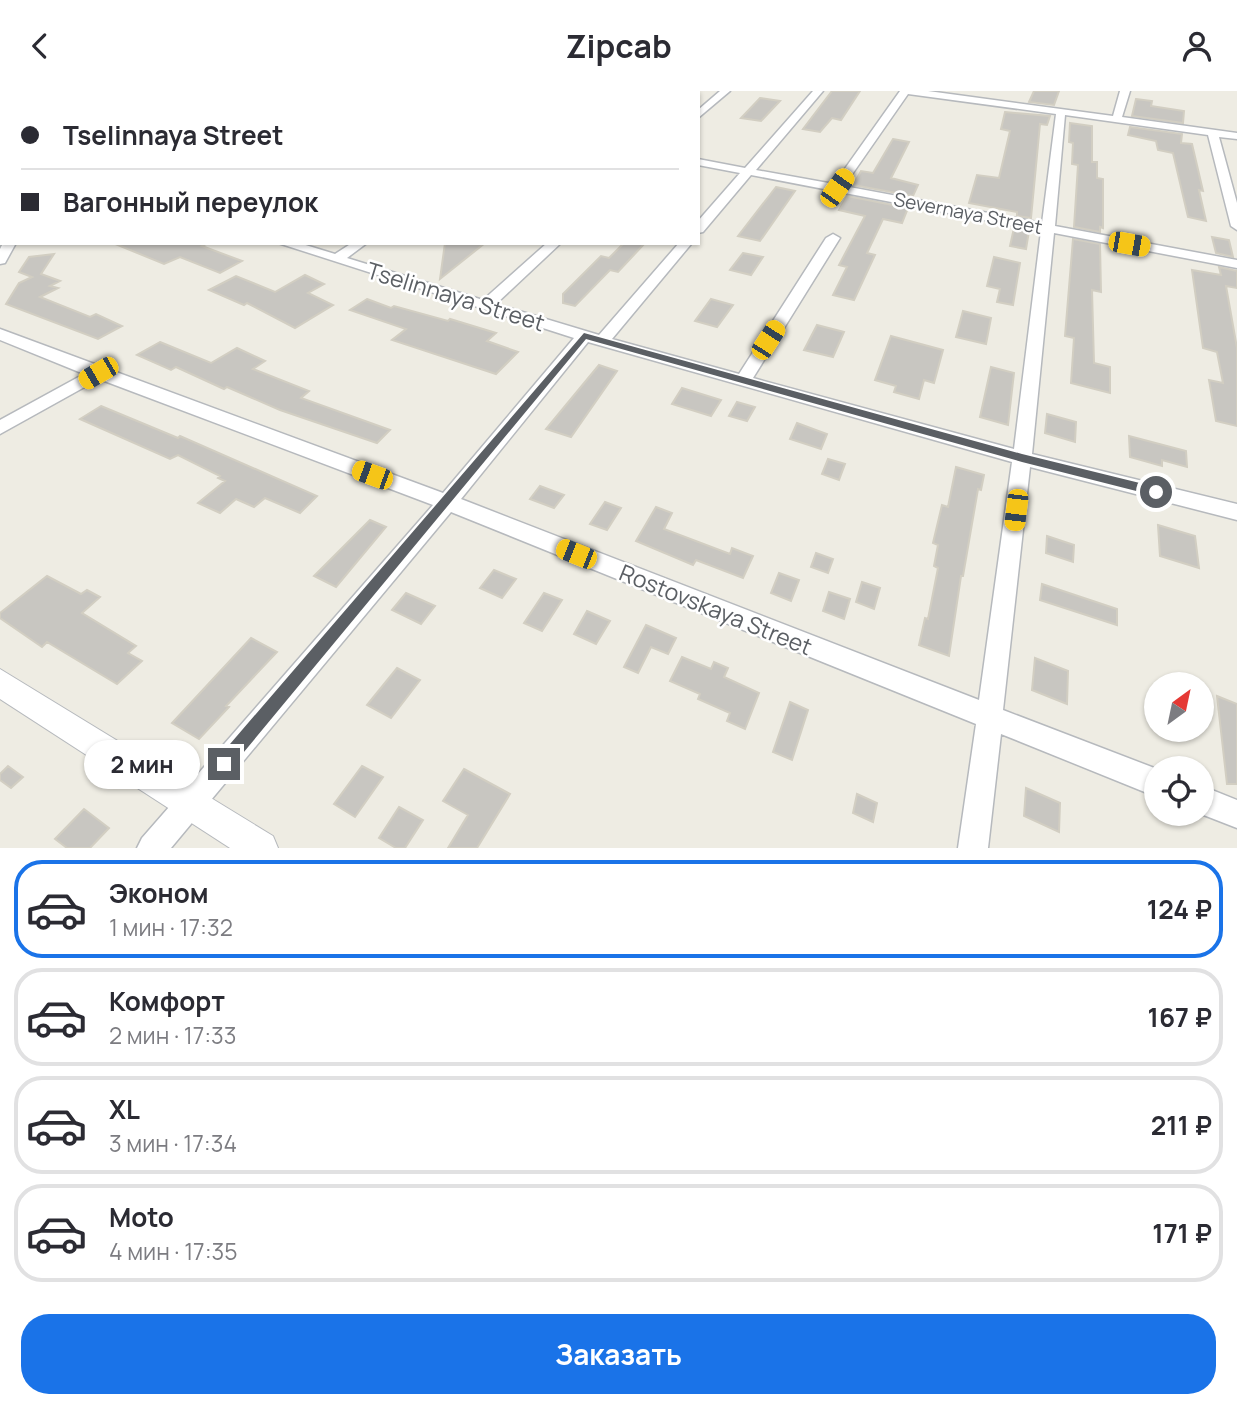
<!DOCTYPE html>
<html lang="ru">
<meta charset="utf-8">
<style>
body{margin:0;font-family:Manrope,sans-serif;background:#f7f7f7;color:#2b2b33;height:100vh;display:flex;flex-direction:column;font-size:26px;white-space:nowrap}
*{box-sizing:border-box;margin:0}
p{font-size:23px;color:#7c7c81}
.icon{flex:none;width:38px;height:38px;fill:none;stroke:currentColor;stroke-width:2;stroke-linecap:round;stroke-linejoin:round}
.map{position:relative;height:757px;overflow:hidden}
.sheet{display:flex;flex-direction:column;background:#fff;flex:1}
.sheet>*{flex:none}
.guide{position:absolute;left:0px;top:0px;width:700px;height:154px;box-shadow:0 2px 5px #0004;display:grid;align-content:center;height:154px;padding:0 21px;background:#fff}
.needle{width:46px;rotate:33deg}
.buttons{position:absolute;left:1144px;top:581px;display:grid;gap:14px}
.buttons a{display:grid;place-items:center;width:70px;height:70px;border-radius:50%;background:#fff;box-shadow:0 2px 5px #0004;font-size:35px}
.end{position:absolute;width:32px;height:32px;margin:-16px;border:9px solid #5b5f64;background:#fff;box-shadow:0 0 0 4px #fff}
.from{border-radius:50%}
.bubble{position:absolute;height:49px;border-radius:24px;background:#fff;box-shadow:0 2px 5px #0004;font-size:23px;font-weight:700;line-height:49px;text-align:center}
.car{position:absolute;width:21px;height:42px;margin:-21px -10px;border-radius:9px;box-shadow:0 0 5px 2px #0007;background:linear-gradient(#f5c518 24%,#345 0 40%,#f5c518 0 76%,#345 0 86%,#f5c518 0)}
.guide b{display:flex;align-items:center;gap:24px;height:66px;font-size:26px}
.guide b+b{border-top:2px solid #e1e1e2}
.guide i{width:18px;height:18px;background:#2b2b33}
ul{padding:12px 0 0;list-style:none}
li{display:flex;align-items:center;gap:21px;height:98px;margin:0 14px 10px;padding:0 7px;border:4px solid #e1e1e2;border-radius:28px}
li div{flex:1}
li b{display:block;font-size:26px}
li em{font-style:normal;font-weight:700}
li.current{border-color:#1a73e8}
li>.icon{width:63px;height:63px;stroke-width:1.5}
.cta{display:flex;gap:14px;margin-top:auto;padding:14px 21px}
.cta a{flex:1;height:80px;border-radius:28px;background:#1a73e8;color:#fff;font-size:28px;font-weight:700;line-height:80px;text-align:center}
header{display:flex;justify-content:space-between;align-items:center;height:91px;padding:0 21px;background:#fff;font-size:32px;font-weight:700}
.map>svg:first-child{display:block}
.building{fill:#c8c6c1;stroke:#d2cec2;stroke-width:2}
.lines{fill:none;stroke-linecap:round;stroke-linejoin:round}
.minor-casing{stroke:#b6b9bd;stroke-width:3}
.tertiary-casing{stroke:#b6b9bd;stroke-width:2}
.minor{fill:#fff;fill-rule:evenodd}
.tertiary{fill:#fff;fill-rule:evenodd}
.route{fill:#5b5f64}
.labels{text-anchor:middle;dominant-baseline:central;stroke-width:5;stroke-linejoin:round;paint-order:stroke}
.far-street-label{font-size:19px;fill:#5b5f64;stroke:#fff}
.street-label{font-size:23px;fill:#5b5f64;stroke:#fff}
</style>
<header><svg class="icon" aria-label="back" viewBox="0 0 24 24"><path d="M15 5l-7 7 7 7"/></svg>Zipcab<svg class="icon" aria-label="person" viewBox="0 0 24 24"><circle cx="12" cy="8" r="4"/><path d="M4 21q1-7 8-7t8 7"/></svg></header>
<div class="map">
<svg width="1237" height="757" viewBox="0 0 1237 757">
<rect width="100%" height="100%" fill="#eeece3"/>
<!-- building -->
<path class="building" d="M832 0H860L841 29 832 27 820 41 803 38Z
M1034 0H1059L1054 14 1029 11Z
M760 7 780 10 761 30 741 27Z
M1136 8 1152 10 1151 15 1184 20 1183 32 1132 25Z
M1005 21 1050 25 1047 34 1040 33 1031 127 1017 125V121L969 112 977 84 999 87 1010 40 1001 38Z
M1070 32 1092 35V71H1097V87L1103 88V137L1100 136V141L1074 136 1078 74 1072 73 1073 52 1069 51Z
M1130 36 1182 43 1181 52 1192 53 1203 100 1199 99 1206 130 1188 126 1173 62 1158 59 1156 50 1128 44Z
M893 48 909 51 891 87 918 94 913 105 853 94 861 80 873 82Z
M776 96 795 100 760 150 738 145Z
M847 105 908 117 902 132 883 128 867 162 875 164 854 209 833 204 847 176 839 174 865 125 839 119Z
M1014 137 1029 140 1026 158 1010 155Z
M1212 146 1229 149 1233 166 1216 162Z
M1073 148 1100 153 1101 201 1092 199 1094 272 1110 276V302L1071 292 1074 247 1065 245Z
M113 152H208L202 155 242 170 220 182 180 166 164 173Z
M445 152H485L440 188Z
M624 152H645L618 181 610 179 575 215 563 212V203L601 165 609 167Z
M743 162 763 166 751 184 730 179Z
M54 163 41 183 60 190 50 195 58 197 40 206 90 226 96 223 122 235 98 248 6 213 19 192 32 186 19 181 29 166Z
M994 166 1020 172 1013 214 997 211 1000 198 987 195Z
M1219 176 1237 180V197L1226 195 1237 257V335L1216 330 1209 289 1223 292 1217 261 1203 257 1192 179 1221 184Z
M305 184 324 193 308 202 333 214 295 237 247 212 244 214 209 199 236 185 275 201Z
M367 208 391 217 394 215 448 230 450 228 496 242 487 250 518 261 496 283 392 249 406 238 350 219Z
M711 208 733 214 717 236 695 230Z
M963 220 991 227 986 253 956 246Z
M817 234 844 241 833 266 804 259Z
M891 245 943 259 934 292 924 289 919 308 894 301 896 295 875 289Z
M160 251 211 272 237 257 265 270 253 278 309 300 301 307 390 339 377 352 280 319 227 296 224 298 176 276 171 279 137 264Z
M599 274 617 280 571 346 546 338Z
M991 276 1014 282 1008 334 980 326Z
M682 297 721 309 711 325 672 313Z
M737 311 755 316 747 330 729 325Z
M101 315 178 347 180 345 317 405 300 422 265 407 254 416 236 408 220 422 198 412 225 390 218 387 220 385 178 364 170 368 80 328Z
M1047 323 1076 331 1075 351 1045 342Z
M797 332 827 343 821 358 790 348Z
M1129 345 1186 360 1187 376 1162 369V375L1130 366Z
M828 368 845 373 839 389 822 383Z
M956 376 984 384 981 399 978 398 963 485H961L949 565 919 554 925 527 928 528 938 477 934 475 938 454 933 452 942 414 948 416Z
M540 395 564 404 554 417 530 408Z
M605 411 621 417 607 439 590 433Z
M656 416 672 422 664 438 730 463 732 457 753 465 743 487 696 469 693 474 636 450Z
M370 429 386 436 336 496 314 485Z
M1158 434 1195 445 1199 477 1160 465Z
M1047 445 1074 454 1073 471 1046 462Z
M816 462 833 468 828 482 811 476Z
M494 479 516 488 502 507 480 497Z
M779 482 799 489 791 510 771 502Z
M47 485 81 503 87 499 100 506 82 522 136 555 128 562 142 570 117 593 47 551 42 556 0 527V522Z
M862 491 880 497 874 518 856 511Z
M1042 493 1117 518V534L1040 509Z
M829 501 850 508 844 528 823 520Z
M406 502 435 515 421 533 392 519Z
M544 502 562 509 542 540 524 532Z
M587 520 610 530 596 553 574 543Z
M646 534 676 547 668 563 651 556 638 582 624 576Z
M251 547 277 561 226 615 229 616 199 648 172 632Z
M682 566 711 578 714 571 728 577 724 586 759 602 745 638 727 630 730 622 698 608 700 603 670 590Z
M1035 567 1068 580 1067 613 1032 599Z
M397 577 420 589 391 627 367 614Z
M1217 605 1237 613V693H1227Z
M790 611 808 619 792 669 773 661Z
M8 675 23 686 11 697 0 689V683Z
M362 675 383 686 355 726 334 713Z
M464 678 510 703 477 757H448L468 724 443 710Z
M1026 697 1060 712 1059 741 1024 725Z
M857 703 877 712 873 731 853 722Z
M399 716 423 729 405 757H396L379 747Z
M84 718 109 737 90 757H67L55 748Z"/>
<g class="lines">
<defs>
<path id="minor" d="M25 0H52L24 2Z
M122 0H132L121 2Z
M263 0H276L262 2Z
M321 0H339L340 2H323Z
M384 0H395L383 2Z
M500 0H511L499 2Z
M587 0H598L586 2Z
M720 0H730L698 27V19Z
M813 0H823L756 79 834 93 900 0H928L1113 25 1120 0H1130L1122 26 1237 42V48L1219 46 1237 112V139L1231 135 1208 44 1065 24 1055 135 1237 169V177L1054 142 1032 363 1237 413V429L1030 376 1003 619 1157 678V706L1001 643 988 757H958L976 633 451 421 171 757H137L142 747 433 414 99 288 0 343V329L84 283 0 249V238L443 402 574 247 278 152H299L335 163 352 152H367L347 167 483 209 547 152H561L496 213 599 244 679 152H692L612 248 739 283 826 147 833 143 840 147 753 287 1014 358 1041 140 751 84 703 141 698 142V130L740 82 698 74V68L745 77ZM908 3 1056 23 1042 132 844 95ZM588 251 1012 371 979 609 461 408Z
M0 1 4 2 2 7H0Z
M0 46H2V52H0Z
M0 105H2V113H0Z
M3 152H16L5 172 0 173V158Z
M1202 695 1237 709V737L1201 723Z"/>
<path id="tertiary" d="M0 578 273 745 278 757H230L0 608Z"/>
</defs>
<!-- minor casing -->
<use href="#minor" class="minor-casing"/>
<!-- tertiary casing -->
<use href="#tertiary" class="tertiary-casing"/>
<!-- minor -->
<use href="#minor" class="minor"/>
<!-- tertiary -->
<use href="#tertiary" class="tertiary"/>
</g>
<!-- route -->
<path class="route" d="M584 242 1022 363 1156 396 1162 401 1156 405 1022 371 586 248 229 679 224 681 218 679 216 673 218 667Z"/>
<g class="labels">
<!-- far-street labels -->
<g class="far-street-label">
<text transform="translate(968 122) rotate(11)">Severnaya Street</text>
</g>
<!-- street labels -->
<g class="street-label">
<text transform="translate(456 205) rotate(17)">Tselinnaya Street</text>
<text transform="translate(716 518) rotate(22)">Rostovskaya Street</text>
</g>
</g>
</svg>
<div class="buttons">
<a><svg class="needle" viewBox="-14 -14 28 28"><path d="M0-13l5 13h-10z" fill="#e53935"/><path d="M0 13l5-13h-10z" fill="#7c7c81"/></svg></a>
<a><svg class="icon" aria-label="locate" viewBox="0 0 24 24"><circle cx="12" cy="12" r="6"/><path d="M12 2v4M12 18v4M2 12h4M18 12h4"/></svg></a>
</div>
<i class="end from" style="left:1156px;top:401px"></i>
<i class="end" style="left:224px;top:673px"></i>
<div class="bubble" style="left:84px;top:649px;width:116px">2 мин</div>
<i class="car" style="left:837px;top:97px;rotate:35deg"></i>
<i class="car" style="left:1129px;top:153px;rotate:100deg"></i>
<i class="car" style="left:768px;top:249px;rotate:33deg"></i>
<i class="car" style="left:98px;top:282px;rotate:240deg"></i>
<i class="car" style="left:372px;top:384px;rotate:290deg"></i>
<i class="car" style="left:1016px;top:419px;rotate:187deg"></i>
<i class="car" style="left:576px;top:463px;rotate:292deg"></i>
<div class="guide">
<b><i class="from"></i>Tselinnaya Street</b>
<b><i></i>Вагонный переулок</b>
</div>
</div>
<section class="sheet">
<ul>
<li class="current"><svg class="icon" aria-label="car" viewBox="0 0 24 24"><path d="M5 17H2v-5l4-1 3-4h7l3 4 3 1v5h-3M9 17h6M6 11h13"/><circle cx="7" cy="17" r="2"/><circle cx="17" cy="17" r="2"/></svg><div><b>Эконом</b><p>1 мин · 17:32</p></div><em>124 ₽</em></li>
<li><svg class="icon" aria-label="car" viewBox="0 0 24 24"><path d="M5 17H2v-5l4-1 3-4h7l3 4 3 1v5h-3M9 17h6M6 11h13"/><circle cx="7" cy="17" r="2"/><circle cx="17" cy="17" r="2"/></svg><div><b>Комфорт</b><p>2 мин · 17:33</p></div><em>167 ₽</em></li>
<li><svg class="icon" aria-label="car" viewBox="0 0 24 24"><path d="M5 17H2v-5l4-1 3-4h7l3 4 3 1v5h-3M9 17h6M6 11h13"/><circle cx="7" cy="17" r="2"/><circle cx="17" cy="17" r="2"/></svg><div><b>XL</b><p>3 мин · 17:34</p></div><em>211 ₽</em></li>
<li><svg class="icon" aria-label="car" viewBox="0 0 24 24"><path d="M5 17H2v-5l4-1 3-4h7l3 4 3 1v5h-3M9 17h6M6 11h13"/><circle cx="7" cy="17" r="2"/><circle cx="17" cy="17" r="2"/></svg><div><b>Moto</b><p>4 мин · 17:35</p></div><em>171 ₽</em></li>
</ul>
<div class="cta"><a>Заказать</a></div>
</section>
